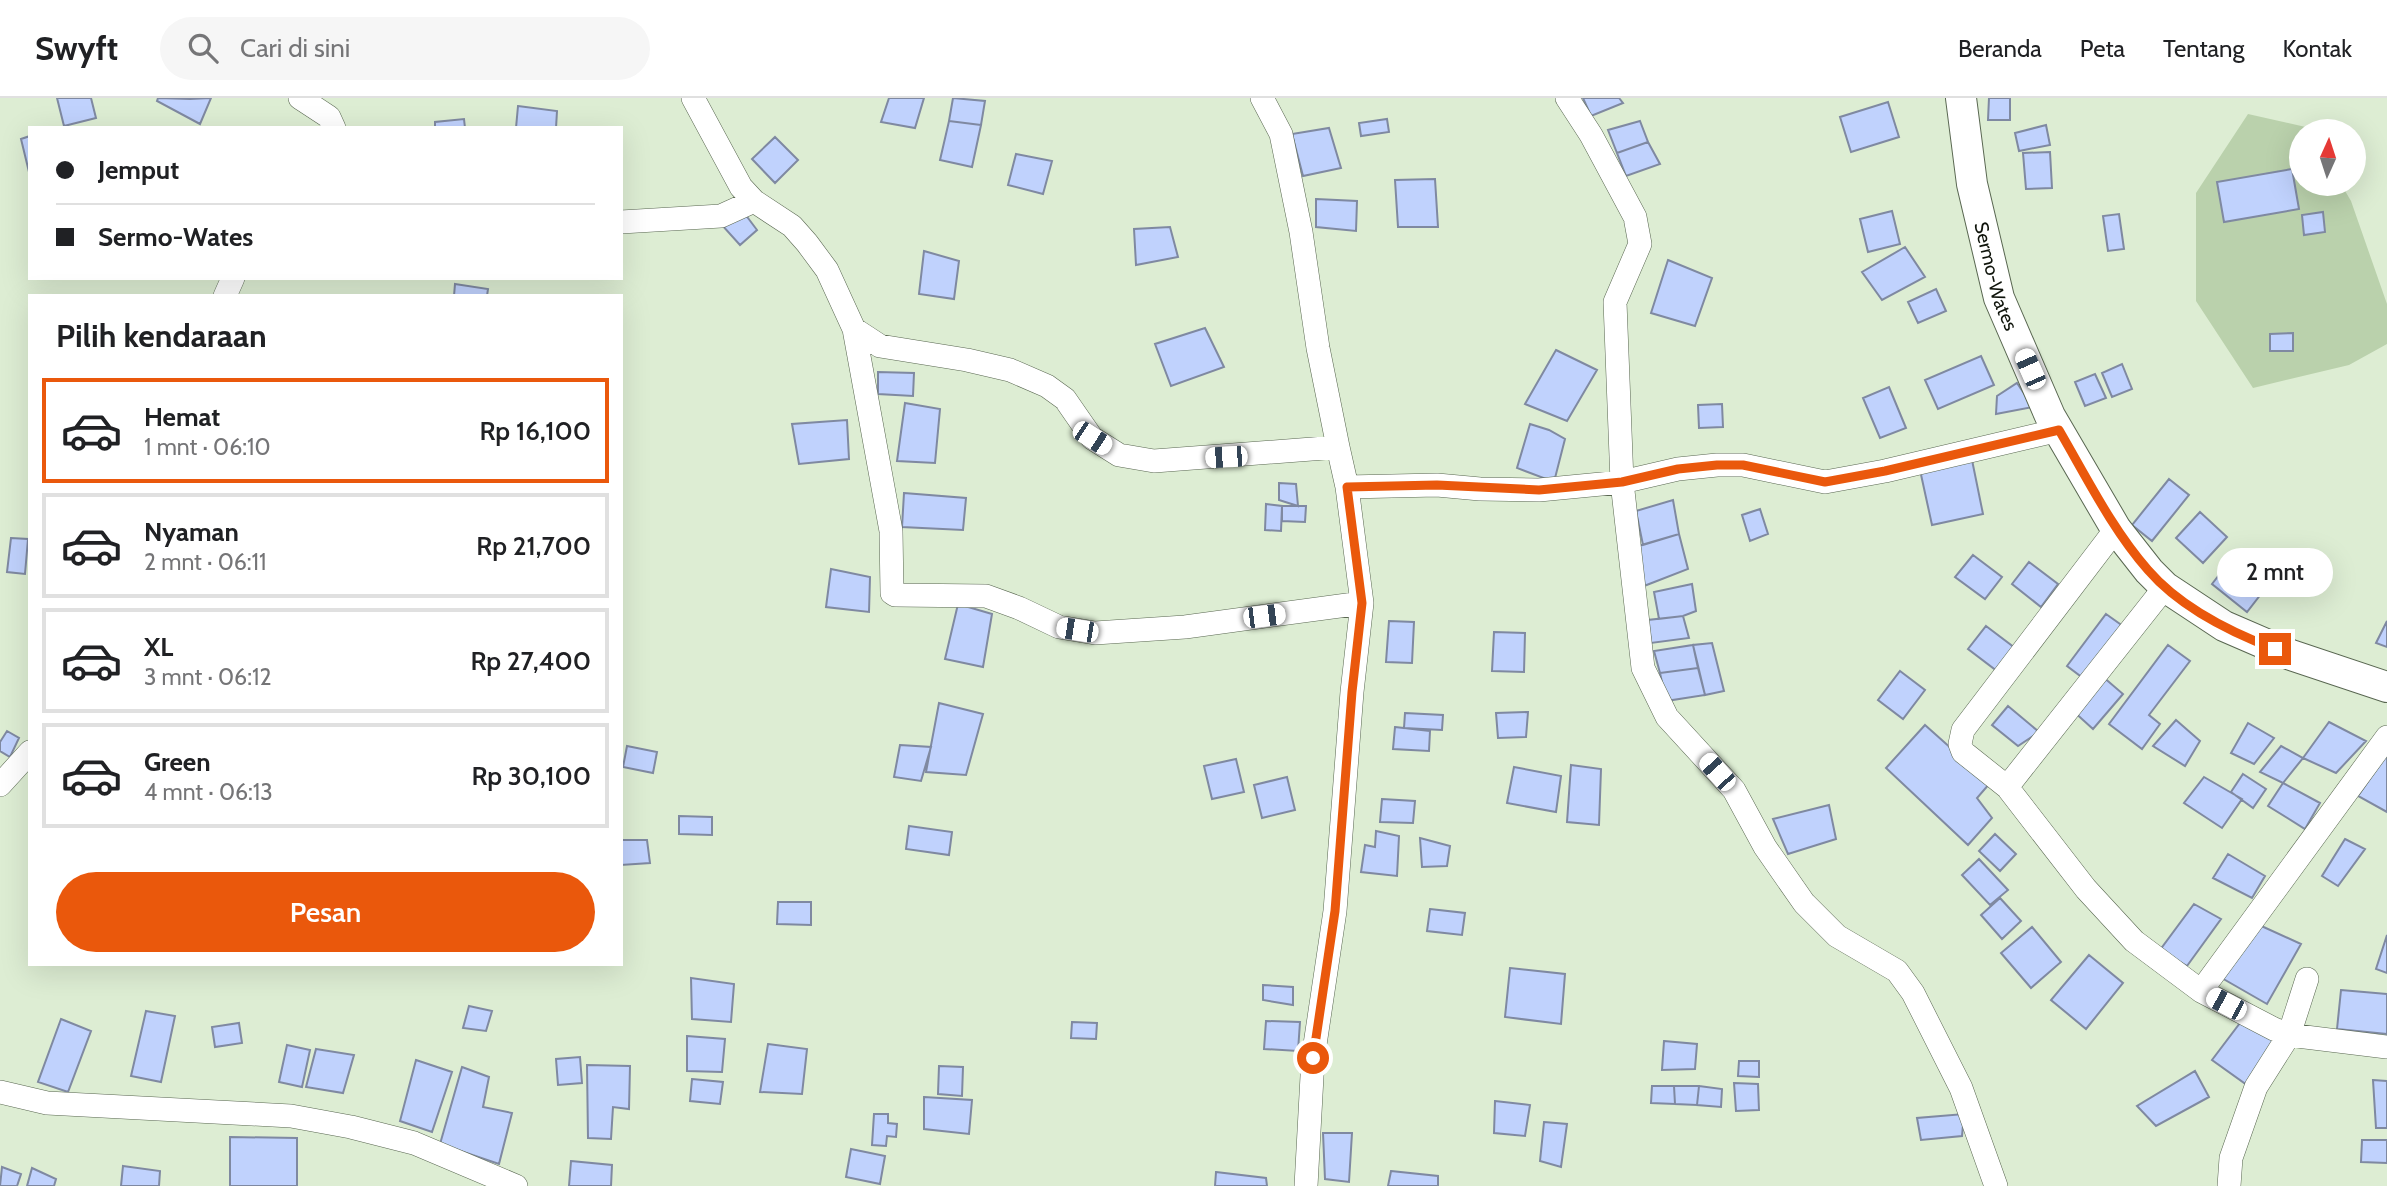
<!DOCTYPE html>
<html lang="id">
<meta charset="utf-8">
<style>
body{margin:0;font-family:Cabin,sans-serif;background:#f6f6f6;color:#202124;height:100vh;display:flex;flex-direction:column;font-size:26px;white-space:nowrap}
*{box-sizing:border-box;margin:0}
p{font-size:23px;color:#757577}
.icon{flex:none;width:38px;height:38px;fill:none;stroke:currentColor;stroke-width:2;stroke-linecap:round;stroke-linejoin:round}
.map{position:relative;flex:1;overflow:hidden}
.sheet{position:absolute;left:28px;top:196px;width:595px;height:672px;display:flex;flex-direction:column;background:#fff;border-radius:0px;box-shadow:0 7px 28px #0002}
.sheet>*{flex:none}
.hud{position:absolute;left:28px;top:28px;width:595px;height:154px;border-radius:0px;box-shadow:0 7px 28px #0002;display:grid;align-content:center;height:154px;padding:0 28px;background:#fff}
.needle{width:46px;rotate:3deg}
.fabs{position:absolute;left:2289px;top:21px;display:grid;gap:14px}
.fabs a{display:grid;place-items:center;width:77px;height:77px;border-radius:50%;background:#fff;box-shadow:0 7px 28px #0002;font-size:35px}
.end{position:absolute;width:32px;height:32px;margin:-16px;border:9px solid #ea580c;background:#fff;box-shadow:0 0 0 4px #fff}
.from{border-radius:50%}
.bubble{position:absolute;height:49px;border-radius:24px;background:#fff;box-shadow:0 7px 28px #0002;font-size:23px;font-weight:600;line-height:49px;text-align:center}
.car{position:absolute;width:21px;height:42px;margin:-21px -10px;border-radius:9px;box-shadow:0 0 5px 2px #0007;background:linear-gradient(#fff 24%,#345 0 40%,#fff 0 76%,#345 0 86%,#fff 0)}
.hud b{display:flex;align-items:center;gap:24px;height:66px;font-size:26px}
.hud b+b{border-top:2px solid #e0e0e0}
.hud i{width:18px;height:18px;background:#202124}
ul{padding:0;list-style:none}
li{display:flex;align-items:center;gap:21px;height:105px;margin:0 14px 10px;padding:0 14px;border:4px solid #e0e0e0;border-radius:0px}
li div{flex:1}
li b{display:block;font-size:26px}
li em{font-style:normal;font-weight:600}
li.current{border-color:#ea580c}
li>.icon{width:63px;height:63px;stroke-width:1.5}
h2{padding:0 28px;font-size:32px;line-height:84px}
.cta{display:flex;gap:14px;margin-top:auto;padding:14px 28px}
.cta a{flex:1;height:80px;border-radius:42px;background:#ea580c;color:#fff;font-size:28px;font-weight:600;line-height:80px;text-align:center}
header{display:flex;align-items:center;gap:42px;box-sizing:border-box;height:98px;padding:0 35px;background:#fff;border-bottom:2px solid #e0e0e0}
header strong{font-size:33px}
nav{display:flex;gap:38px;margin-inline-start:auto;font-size:24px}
.search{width:490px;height:63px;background:#f6f6f6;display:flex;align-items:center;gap:18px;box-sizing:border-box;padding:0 24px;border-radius:38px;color:#757577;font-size:26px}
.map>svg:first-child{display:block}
.green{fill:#bad1ac}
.building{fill:#c0d2fd;stroke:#7f89a1;stroke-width:2}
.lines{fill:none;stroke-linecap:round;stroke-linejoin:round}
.minor-casing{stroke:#596751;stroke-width:24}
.major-casing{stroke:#596751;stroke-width:32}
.minor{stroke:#fff;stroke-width:23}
.major{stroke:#fff;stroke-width:30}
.route{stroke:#ea580c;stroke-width:9}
.labels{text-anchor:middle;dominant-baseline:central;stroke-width:7;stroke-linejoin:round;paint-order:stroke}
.street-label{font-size:19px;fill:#0f140b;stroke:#ddedd3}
</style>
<header>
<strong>Swyft</strong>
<div class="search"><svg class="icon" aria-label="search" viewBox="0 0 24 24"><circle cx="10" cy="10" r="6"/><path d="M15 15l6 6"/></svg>Cari di sini</div>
<nav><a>Beranda</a><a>Peta</a><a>Tentang</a><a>Kontak</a></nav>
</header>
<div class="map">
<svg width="2387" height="1088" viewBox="0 0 2387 1088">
<rect width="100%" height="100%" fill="#ddedd3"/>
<!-- green -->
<path class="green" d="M2248 16 2310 30 2312 33H2301V86H2341L2351 103 2387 206V246L2349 267 2253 290 2196 203V95Z"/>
<!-- building -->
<path class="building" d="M57 0H91L96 20 64 28Z
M158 0 190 1 211 0 200 26 157 3Z
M889 0H924L915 30 881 24Z
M953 0 985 3 981 27 949 23Z
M1583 0H1619L1623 5 1591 18Z
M1989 0H2010V22H1988Z
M1888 4 1899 39 1851 54 1840 19Z
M518 8 557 13 556 30H516Z
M464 21 465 30H435V24Z
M1387 21 1389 34 1361 38 1359 25Z
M949 23 981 27 972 69 940 62Z
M1640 23 1648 44 1617 55 1608 32Z
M2046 27 2050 47 2019 53 2015 35Z
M1329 30 1341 70 1303 78 1292 36Z
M30 38V73L29 74 21 41Z
M775 39 798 62 775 85 752 61Z
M1648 44 1660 66 1626 78 1617 55Z
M2050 54 2052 90 2026 91 2023 55Z
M1016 56 1052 63 1043 96 1008 87Z
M2292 71 2299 111 2224 124 2217 84Z
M1435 81 1438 129H1398L1395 82Z
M1316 101 1357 103 1356 133 1316 129Z
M742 112 757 132 740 147 721 126Z
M1892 113 1900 146 1868 154 1860 121Z
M2323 114 2325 134 2304 137 2302 117Z
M2119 116 2124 151 2108 153 2103 118Z
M1170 129 1178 159 1136 167 1134 131Z
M1905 149 1925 179 1882 202 1862 174Z
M924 153 959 163 954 201 919 196Z
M1668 162 1712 180 1695 228 1651 215Z
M455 186 488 191 487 198H454Z
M1936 191 1946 213 1918 225 1908 204Z
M1205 230 1224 269 1171 288 1155 246Z
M2293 235V253H2270V236Z
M1556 252 1597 272 1567 323 1525 306Z
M1981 258 1994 287 1938 311 1925 282Z
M2122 266 2132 291 2112 299 2102 275Z
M878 274 914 275 913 298 878 296Z
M2095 276 2106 300 2085 308 2075 284Z
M2017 285 2033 309 1996 316 1997 298Z
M1889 289 1906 330 1880 340 1863 300Z
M905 305 940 311 935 365 897 363Z
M1722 306 1723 329 1699 330 1698 307Z
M847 322 849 361 799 366 792 326Z
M1530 326 1549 332 1565 341 1554 384 1517 370Z
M1972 362 1983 416 1932 427 1920 372Z
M2169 381 2189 397 2152 443 2132 427Z
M1279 385 1296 386 1298 408 1279 402Z
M904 395 966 400 963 432 902 429Z
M1673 402 1679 436 1643 447 1636 413Z
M1266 406 1282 408 1281 433 1265 432Z
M1282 408H1306L1305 424 1282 423Z
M1760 411 1768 436 1750 443 1742 417Z
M2200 414 2227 439 2203 465 2176 440Z
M1679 436 1688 471 1644 488 1638 448Z
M11 440 28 441 25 476 7 474Z
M1973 457 2002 479 1985 501 1955 479Z
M2233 459 2268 487 2247 514 2212 486Z
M2029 464 2058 486 2041 509 2012 486Z
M831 471 870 479 869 514 826 509Z
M1692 486 1696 513 1683 518 1659 521 1654 494Z
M958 506 992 516 983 569 945 561Z
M2106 516 2127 531 2087 583 2067 568Z
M1683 518 1689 540 1651 545 1648 522Z
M1389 523 1414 524 1412 565 1386 564Z
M2387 523V549L2376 545Z
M1986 528 2015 550 1997 573 1968 551Z
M1494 534 1525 535 1524 574 1492 573Z
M1712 545 1724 593 1705 597 1693 547Z
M1693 547 1698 570 1660 575 1654 553Z
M2168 547 2190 563 2149 617 2160 626 2142 651 2109 626Z
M1698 570 1705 597 1666 603 1660 575Z
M1900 573 1925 592 1903 621 1878 602Z
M2102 578 2123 596 2093 631 2072 612Z
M939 605 983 616 966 677 926 674Z
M2008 608 2039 634 2018 648 1992 627Z
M1528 614 1526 639 1498 640 1496 615Z
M1405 615 1443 617 1442 632 1404 630Z
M2176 622 2200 643 2185 668 2153 648Z
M2329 624 2366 643 2336 675 2303 660Z
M2248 625 2274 640 2254 666 2231 655Z
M1925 627 1990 685 1977 700 1992 720 1968 747 1886 670Z
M1395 629 1430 633 1429 653 1393 651Z
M7 633 19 640 10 659 0 653V644Z
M900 647 931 649 921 683 894 679Z
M627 648 657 654 653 675 623 669Z
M2281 648 2303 660 2283 685 2260 674Z
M2387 656V714L2358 698Z
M1236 661 1244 694 1212 701 1204 668Z
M1571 667 1601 671 1599 727 1567 724Z
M1514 669 1561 678 1556 714 1507 705Z
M2243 676 2266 691 2253 710 2231 694Z
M1287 679 1295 712 1262 720 1254 687Z
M2204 679 2242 701 2222 730 2184 705Z
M2283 685 2320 705 2305 731 2268 708Z
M1382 701 1415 703 1413 725 1380 724Z
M1829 707 1836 741 1788 756 1773 721Z
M679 718 712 719V737L679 736Z
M909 728 952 734 949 757 906 751Z
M1376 733 1399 738 1397 778 1361 774 1365 747 1375 749Z
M1995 736 2016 756 2000 773 1979 753Z
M1420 740 1450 748 1447 768 1422 769Z
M2345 741 2365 751 2338 788 2322 778Z
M621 742H647L650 765 621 767Z
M2228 756 2265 778 2252 800 2213 780Z
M1979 761 2008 792 1990 807 1962 777Z
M2000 800 2021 823 2002 841 1981 817Z
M778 804H811V827L777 826Z
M2194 806 2221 821 2187 868 2160 852Z
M1430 811 1465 815 1462 837 1427 833Z
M2257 826 2301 846 2267 906 2220 879Z
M2032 829 2061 864 2031 890 2001 855Z
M2387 837V875L2376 871Z
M2089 857 2123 885 2086 931 2051 902Z
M1510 870 1565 876 1561 926 1505 919Z
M691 880 734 886 731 924 692 921Z
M1263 887 1293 889V907L1263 902Z
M2341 892 2387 896V936L2337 931Z
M469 908 492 913 486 933 463 930Z
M146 913 175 918 161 984 131 978Z
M61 921 91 933 68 994 38 984Z
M2243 921 2280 940 2247 987 2212 962Z
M1266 923 1300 924 1298 953 1264 951Z
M1072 924 1097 925 1096 941 1071 940Z
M239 925 242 945 215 949 212 929Z
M687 938 725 941 722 974 687 973Z
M1664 943 1697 946 1695 971 1662 972Z
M768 946 807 951 802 996 760 994Z
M287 947 310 952 302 989 279 984Z
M316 951 354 957 343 995 306 989Z
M580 959 582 985 558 987 556 961Z
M416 962 452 974 432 1034 400 1023Z
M1739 963H1759V979L1738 978Z
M587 967 630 968 629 1011 613 1009 611 1041 588 1040Z
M939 968 963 969 962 998 938 996Z
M462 969 489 979 483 1009 512 1015 499 1066 440 1046Z
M2195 973 2209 999 2156 1028 2137 1008Z
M692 981 723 984 720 1006 690 1003Z
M2373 982 2387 983V1030H2376Z
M1734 985 1758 986 1759 1012 1736 1013Z
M1652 988H1674L1675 1006 1651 1005Z
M1674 988H1699L1697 1007 1675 1006Z
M1699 988 1722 991 1721 1009 1697 1007Z
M924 999 972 1002 969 1036 924 1031Z
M1495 1003 1530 1007 1525 1038 1494 1035Z
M874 1016H888V1025L897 1026 896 1039 887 1038 886 1048 872 1047Z
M1964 1016 1962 1038 1921 1042 1917 1020Z
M1544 1024 1567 1026 1561 1069 1540 1063Z
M1323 1035H1352L1349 1084 1325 1081Z
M230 1039 297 1040V1088H230Z
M2362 1042H2387V1065L2361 1064Z
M851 1051 885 1058 880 1086 846 1079Z
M571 1063 612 1067 611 1088H569Z
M123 1068 160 1073 159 1088H121Z
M2 1069 21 1076 17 1088H0Z
M32 1070 56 1081 54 1088H27Z
M1391 1073 1438 1078V1088H1388Z
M1216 1074 1266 1080 1267 1088H1215Z"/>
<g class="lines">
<defs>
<path id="minor" d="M300 0 329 19 334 30
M693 0 741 89 754 103 792 128 807 145 827 172 854 231 880 248 967 262 1010 272 1047 288 1065 301 1092 340 1119 357 1154 363 1338 349 1347 389 1362 505 1352 594 1335 813 1313 960 1306 1088
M1262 0 1281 36 1301 134 1318 250 1338 349
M621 124 721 118 754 103
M225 198 233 180
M854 231 891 433 892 495 895 497 986 498 1019 510 1059 529 1095 535 1185 529 1362 505
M1347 389 1437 387 1480 391 1539 392 1622 384 1615 204 1640 146 1635 119 1591 37 1567 0
M2116 431 1963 632 1960 646 1963 654 2007 689 2086 791 2134 843 2201 893 2274 931 2289 937 2387 949
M0 687 30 654
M2007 689 2165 489
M2201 893 2387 639
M0 994 47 1005 291 1018 351 1029 414 1045 516 1088
M1996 1088 1961 990 1913 895 1897 873 1837 838 1804 805 1765 749 1734 692 1667 619 1643 570 1622 384 1678 371 1717 367H1743L1825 384 1885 373 2059 332
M2229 1088 2231 1060 2256 989 2289 937 2307 881"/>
<g id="major">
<path id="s1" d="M1961 0 1972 86 1999 200 2050 318 2116 431 2149 473 2165 489 2224 528 2291 557 2387 589"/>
</g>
</defs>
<!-- minor casing -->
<use href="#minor" class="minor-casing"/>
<!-- major casing -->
<use href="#major" class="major-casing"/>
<!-- minor -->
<use href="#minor" class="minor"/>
<!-- major -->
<use href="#major" class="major"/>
</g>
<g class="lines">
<!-- route -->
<path class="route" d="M1313 960 1335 813 1352 594 1362 505 1347 389 1437 387 1539 392 1622 384 1678 371 1717 367H1743L1825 384 1885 373 2059 332C2087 380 2112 431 2148 472 2180 509 2230 534 2275 551"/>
</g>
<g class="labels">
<!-- street labels -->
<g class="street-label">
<text stroke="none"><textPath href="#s1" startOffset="182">Sermo-Wates</textPath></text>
</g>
</g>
</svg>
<div class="fabs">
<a><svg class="needle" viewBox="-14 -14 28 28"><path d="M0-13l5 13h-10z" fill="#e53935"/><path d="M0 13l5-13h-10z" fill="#757577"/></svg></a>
</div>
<i class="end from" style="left:1313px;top:960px"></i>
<i class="end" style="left:2275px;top:551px"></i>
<div class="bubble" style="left:2217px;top:450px;width:116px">2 mnt</div>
<i class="car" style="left:2030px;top:271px;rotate:336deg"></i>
<i class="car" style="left:1092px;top:340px;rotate:123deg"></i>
<i class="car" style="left:1226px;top:359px;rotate:267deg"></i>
<i class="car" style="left:1264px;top:518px;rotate:83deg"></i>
<i class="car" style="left:1077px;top:532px;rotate:279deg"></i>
<i class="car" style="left:1717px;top:674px;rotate:318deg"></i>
<i class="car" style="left:2226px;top:906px;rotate:298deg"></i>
<div class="hud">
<b><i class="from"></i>Jemput</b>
<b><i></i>Sermo-Wates</b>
</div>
<section class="sheet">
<h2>Pilih kendaraan</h2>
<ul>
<li class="current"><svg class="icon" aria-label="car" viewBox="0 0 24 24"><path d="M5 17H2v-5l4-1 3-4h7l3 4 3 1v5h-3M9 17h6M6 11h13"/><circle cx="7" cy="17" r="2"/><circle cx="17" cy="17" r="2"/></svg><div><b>Hemat</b><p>1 mnt · 06:10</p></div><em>Rp 16,100</em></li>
<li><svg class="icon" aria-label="car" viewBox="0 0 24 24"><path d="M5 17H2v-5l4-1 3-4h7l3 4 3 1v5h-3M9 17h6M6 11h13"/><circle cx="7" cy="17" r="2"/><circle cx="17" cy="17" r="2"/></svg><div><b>Nyaman</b><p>2 mnt · 06:11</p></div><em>Rp 21,700</em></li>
<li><svg class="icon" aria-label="car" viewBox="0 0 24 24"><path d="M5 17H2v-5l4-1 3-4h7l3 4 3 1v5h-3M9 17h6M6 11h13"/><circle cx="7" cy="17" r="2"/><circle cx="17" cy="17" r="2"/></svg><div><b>XL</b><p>3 mnt · 06:12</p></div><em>Rp 27,400</em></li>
<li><svg class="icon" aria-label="car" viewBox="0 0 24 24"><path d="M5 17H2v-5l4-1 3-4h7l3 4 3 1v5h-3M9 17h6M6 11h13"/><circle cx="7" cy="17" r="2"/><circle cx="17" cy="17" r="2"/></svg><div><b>Green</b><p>4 mnt · 06:13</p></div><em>Rp 30,100</em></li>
</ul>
<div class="cta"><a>Pesan</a></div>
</section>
</div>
